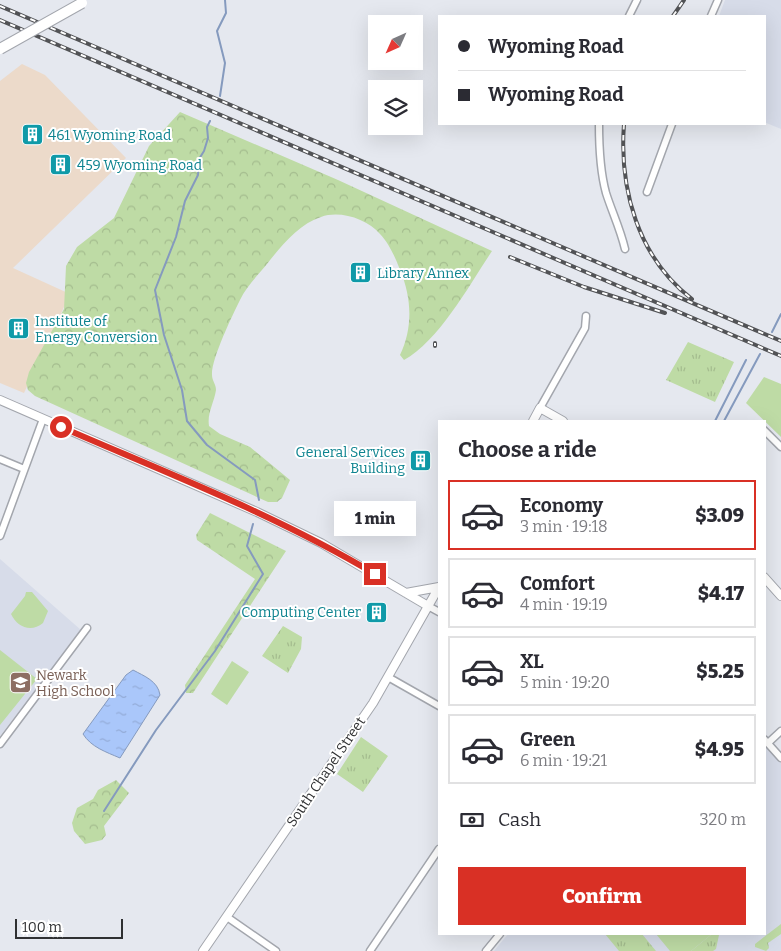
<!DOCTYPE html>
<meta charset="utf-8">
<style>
body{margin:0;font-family:Bitter,serif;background:#f2f2f3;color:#2b2b33;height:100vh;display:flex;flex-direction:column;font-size:19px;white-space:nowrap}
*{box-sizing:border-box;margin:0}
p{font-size:16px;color:#7c7c81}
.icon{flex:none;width:28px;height:28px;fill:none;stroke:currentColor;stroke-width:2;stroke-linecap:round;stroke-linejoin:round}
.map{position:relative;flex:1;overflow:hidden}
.details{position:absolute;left:438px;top:420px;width:328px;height:515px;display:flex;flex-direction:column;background:#fff;border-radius:0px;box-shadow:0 5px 20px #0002}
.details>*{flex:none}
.guide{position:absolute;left:438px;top:15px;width:328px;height:110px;border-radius:0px;box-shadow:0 5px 20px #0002;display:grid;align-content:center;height:110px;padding:0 20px;background:#fff}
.needle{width:32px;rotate:225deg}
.buttons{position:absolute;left:368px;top:15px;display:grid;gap:10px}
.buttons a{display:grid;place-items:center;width:55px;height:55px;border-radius:0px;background:#fff;box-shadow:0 5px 20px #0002;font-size:25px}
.scale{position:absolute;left:15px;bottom:12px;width:108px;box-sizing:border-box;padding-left:5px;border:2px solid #2f3032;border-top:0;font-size:14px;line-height:18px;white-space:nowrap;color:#2f3032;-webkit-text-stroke:4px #fff;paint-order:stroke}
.end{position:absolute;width:22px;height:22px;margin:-11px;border:6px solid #d93025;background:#fff;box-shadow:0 0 0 2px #fff}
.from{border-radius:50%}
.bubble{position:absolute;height:35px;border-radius:0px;background:#fff;box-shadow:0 5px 20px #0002;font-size:16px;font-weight:800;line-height:35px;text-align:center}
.guide b{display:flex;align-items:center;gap:18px;height:48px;font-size:19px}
.guide b+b{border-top:1px solid #e1e1e2}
.guide i{width:12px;height:12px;background:#2b2b33}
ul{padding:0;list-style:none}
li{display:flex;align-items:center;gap:15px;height:70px;margin:0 10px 8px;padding:0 10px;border:2px solid #e1e1e2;border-radius:0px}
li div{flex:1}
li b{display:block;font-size:19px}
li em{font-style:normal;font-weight:800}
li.active{border-color:#d93025}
li>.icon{width:45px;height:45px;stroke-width:1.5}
h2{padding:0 20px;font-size:22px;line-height:60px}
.pay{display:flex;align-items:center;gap:12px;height:55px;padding:0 20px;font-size:19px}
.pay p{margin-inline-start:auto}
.primary-button{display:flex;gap:10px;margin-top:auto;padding:10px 20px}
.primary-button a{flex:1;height:58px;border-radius:0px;background:#d93025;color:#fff;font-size:20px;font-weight:800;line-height:58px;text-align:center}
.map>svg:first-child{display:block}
.commercial{fill:#ecdaca}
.built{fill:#d7dce9}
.grass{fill:url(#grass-tufts)}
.forest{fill:url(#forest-crowns)}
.park{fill:#bedba5}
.water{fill:url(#water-ripples);stroke:#859abe}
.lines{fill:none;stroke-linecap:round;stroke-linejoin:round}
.stream{stroke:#859abe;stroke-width:2}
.minor-casing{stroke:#a3a6ad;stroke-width:9}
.tertiary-casing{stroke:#a3a6ad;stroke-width:10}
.minor{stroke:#fff;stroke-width:6}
.tertiary{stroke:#fff;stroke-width:8}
.rail-casing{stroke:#525356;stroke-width:4}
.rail{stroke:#fff;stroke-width:2;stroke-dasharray:5.5;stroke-linecap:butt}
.primary-bridge-casing{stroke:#a3a6ad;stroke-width:12;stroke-linecap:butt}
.primary-bridge{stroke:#fff;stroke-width:10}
.route{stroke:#d93025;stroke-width:6}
.labels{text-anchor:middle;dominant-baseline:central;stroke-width:4;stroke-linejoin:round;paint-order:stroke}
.culture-label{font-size:14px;fill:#0d838f;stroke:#fff;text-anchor:start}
.education-label{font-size:14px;fill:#785e54;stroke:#fff;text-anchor:start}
.street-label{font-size:14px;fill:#2f3032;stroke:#fff}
</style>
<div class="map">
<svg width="781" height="951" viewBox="0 0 781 951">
<defs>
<pattern id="grass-tufts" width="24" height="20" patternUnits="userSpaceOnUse" patternTransform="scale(1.25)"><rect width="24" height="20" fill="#bedba5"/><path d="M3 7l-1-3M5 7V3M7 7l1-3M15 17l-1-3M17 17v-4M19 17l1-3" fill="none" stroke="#a4bc8e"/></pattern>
<pattern id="forest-crowns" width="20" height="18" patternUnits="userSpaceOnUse" patternTransform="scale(1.25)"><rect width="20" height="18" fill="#bedba5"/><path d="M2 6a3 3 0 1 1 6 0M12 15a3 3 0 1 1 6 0" fill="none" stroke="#a4bc8e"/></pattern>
<pattern id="water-ripples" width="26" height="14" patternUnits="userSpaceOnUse" patternTransform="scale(1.25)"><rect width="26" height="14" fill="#aac7fa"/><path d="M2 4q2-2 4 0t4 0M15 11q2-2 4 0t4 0" fill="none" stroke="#93abd7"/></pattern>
</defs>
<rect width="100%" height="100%" fill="#e5e8ef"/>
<!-- commercial -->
<path class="commercial" d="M22 64 45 75 126 158 13 268 70 294 24 393 0 383V81Z"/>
<!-- built -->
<path class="built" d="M725 0H781V129L764 122V16H719Z
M0 559 81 630 0 736Z
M764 745 781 763V951H494L508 934H764Z"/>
<!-- grass -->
<path class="grass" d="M688 342 734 362 715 402 666 380Z
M283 626 302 637 301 649 288 673 262 656Z
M361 737 388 756 363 792 337 774Z
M781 924V934L768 943 769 948 766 951 755 947V944Z
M605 934H642L656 951H619Z
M712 934 719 935 716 949 713 951H691Z"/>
<!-- forest -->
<path class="forest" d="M180 112 338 180 492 251C470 284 439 341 404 360L400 355C413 328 412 298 400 270 396 259 389 243 380 234 367 219 340 210 321 217 299 224 281 246 267 264 258 275 246 287 240 300 232 316 211 360 212 375 212 381 216 384 216 390 214 403 207 413 209 426L220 434 250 447 290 480 282 498 277 502H268L35 396 28 390 26 383 29 372 64 309 66 266 77 247 114 218 149 146Z
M210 513 286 551 193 693H186L185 685 255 579 197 540 196 535Z
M116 780 129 793 104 826 106 835 102 840 85 844 74 831 72 823 77 808 93 799 98 790Z"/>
<!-- park -->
<path class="park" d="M764 377 781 384V437L746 403Z
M26 592H32L48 611 43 623C31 633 17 627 11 614L25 596Z
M0 650 37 679 0 725Z
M232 661 249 672 227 705 211 694Z
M656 934H712L691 951H670Z"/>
<!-- water -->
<path class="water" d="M133 670C144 676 158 681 160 695L120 758C106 752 91 747 83 734L126 675Z"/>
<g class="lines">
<!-- stream -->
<path class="stream" d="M220 96 225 63 217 31 226 13 225 0
M210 121 207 127 208 138 204 151 199 159 198 175 185 201 176 237 155 290 164 335 182 390 187 421 207 445 255 480 259 500
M772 332 781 314
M715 421 746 360
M724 421 760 354
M104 811 156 730 215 651 263 574 247 546 253 524"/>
<defs>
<path id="minor" d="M629 16 637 0
M711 16 718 0
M599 124C599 147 600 171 606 193 612 212 620 228 625 249
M647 192 672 124
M540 408 585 328 586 316
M764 430 781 447
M0 459 24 469
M0 536 43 419
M428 606 439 612
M388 677 439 706
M764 739 781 758
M768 743 781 731
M0 744 87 628
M227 917 276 951
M370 951 439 849
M486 951 500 934"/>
<path id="tertiary" d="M0 400 257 512 321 543 428 606
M533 421 540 408 563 421
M764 577 781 596
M406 593 439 587
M203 951 373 703 439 587"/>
</defs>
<!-- minor casing -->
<use href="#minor" class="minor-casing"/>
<!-- tertiary casing -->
<use href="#tertiary" class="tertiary-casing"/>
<!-- minor -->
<use href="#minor" class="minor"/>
<!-- tertiary -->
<use href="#tertiary" class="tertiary"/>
<defs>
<path id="rail" d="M0 6 781 341
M673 16 684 0
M0 20 781 356
M624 124C619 189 638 258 692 299
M510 257 584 287 665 313
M435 346V343"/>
</defs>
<!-- rail casing -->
<use href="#rail" class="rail-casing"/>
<!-- rail -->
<use href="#rail" class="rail"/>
<defs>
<path id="primary-bridge" d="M0 49 82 3"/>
</defs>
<!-- primary-bridge casing -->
<use href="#primary-bridge" class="primary-bridge-casing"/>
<!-- primary-bridge -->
<use href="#primary-bridge" class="primary-bridge"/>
</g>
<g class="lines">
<!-- route -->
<path class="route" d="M61 427C167 473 276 515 375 574"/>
</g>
<!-- icons -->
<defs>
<symbol id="building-square" viewBox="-11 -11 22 22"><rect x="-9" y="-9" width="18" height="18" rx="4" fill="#0f9aa8" stroke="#fff"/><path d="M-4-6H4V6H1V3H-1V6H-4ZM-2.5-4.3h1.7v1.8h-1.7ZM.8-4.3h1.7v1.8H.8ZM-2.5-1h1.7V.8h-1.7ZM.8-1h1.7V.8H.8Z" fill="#fff"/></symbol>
<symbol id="school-square" viewBox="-11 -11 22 22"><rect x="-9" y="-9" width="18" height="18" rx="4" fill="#8d6e63" stroke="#fff"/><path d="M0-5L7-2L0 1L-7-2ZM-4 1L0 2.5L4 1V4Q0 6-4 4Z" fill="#fff"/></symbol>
</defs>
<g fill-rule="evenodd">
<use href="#building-square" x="20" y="122" width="25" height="25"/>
<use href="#building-square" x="48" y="152" width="25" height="25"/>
<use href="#building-square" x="348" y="260" width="25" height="25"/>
<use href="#building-square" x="6" y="316" width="25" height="25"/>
<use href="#building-square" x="408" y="448" width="25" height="25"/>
<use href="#building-square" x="364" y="600" width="25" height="25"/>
<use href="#school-square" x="8" y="670" width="25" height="25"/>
</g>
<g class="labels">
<!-- culture labels -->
<g class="culture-label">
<text x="48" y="135">461 Wyoming Road</text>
<text x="77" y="165">459 Wyoming Road</text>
<text x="377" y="273">Library Annex</text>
<text x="35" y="321">Institute of<tspan x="35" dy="16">Energy Conversion</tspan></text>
<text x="405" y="452" text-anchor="end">General Services<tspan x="405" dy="16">Building</tspan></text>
<text x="361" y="612" text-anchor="end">Computing Center</text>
</g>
<!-- education labels -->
<g class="education-label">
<text x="36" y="675">Newark<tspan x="36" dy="16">High School</tspan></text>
</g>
<!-- street labels -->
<g class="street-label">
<text transform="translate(326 772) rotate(-56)">South Chapel Street</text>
</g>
</g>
</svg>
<div class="buttons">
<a><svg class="needle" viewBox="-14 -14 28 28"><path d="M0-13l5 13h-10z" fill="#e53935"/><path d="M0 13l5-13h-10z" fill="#7c7c81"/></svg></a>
<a><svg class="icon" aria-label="layers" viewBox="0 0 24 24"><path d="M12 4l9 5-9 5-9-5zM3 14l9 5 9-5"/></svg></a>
</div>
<div class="scale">100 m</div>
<i class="end from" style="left:61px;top:427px"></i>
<i class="end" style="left:375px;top:574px"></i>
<div class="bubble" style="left:334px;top:501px;width:82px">1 min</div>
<div class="guide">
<b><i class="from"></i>Wyoming Road</b>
<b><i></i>Wyoming Road</b>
</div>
<section class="details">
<h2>Choose a ride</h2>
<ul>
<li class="active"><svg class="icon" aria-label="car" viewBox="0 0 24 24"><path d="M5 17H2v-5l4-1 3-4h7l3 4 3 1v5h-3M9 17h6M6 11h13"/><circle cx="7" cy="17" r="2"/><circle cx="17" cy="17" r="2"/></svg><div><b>Economy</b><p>3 min · 19:18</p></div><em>$3.09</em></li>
<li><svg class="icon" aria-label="car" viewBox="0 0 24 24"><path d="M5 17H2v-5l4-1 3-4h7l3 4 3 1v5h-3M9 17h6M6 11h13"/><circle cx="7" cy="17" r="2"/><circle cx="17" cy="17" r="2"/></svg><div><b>Comfort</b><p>4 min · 19:19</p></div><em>$4.17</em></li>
<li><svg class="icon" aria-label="car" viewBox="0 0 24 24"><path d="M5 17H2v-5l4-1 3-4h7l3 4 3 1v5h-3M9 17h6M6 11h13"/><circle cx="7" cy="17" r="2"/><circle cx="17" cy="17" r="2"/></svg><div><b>XL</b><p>5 min · 19:20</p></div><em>$5.25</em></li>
<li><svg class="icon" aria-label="car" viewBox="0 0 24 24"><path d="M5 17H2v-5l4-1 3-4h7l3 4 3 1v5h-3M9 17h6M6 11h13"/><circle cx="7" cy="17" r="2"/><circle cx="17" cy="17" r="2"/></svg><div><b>Green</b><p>6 min · 19:21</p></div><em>$4.95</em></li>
</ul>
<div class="pay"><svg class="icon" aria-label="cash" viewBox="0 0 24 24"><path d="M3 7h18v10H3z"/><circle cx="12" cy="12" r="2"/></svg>Cash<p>320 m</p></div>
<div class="primary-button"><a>Confirm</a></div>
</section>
</div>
